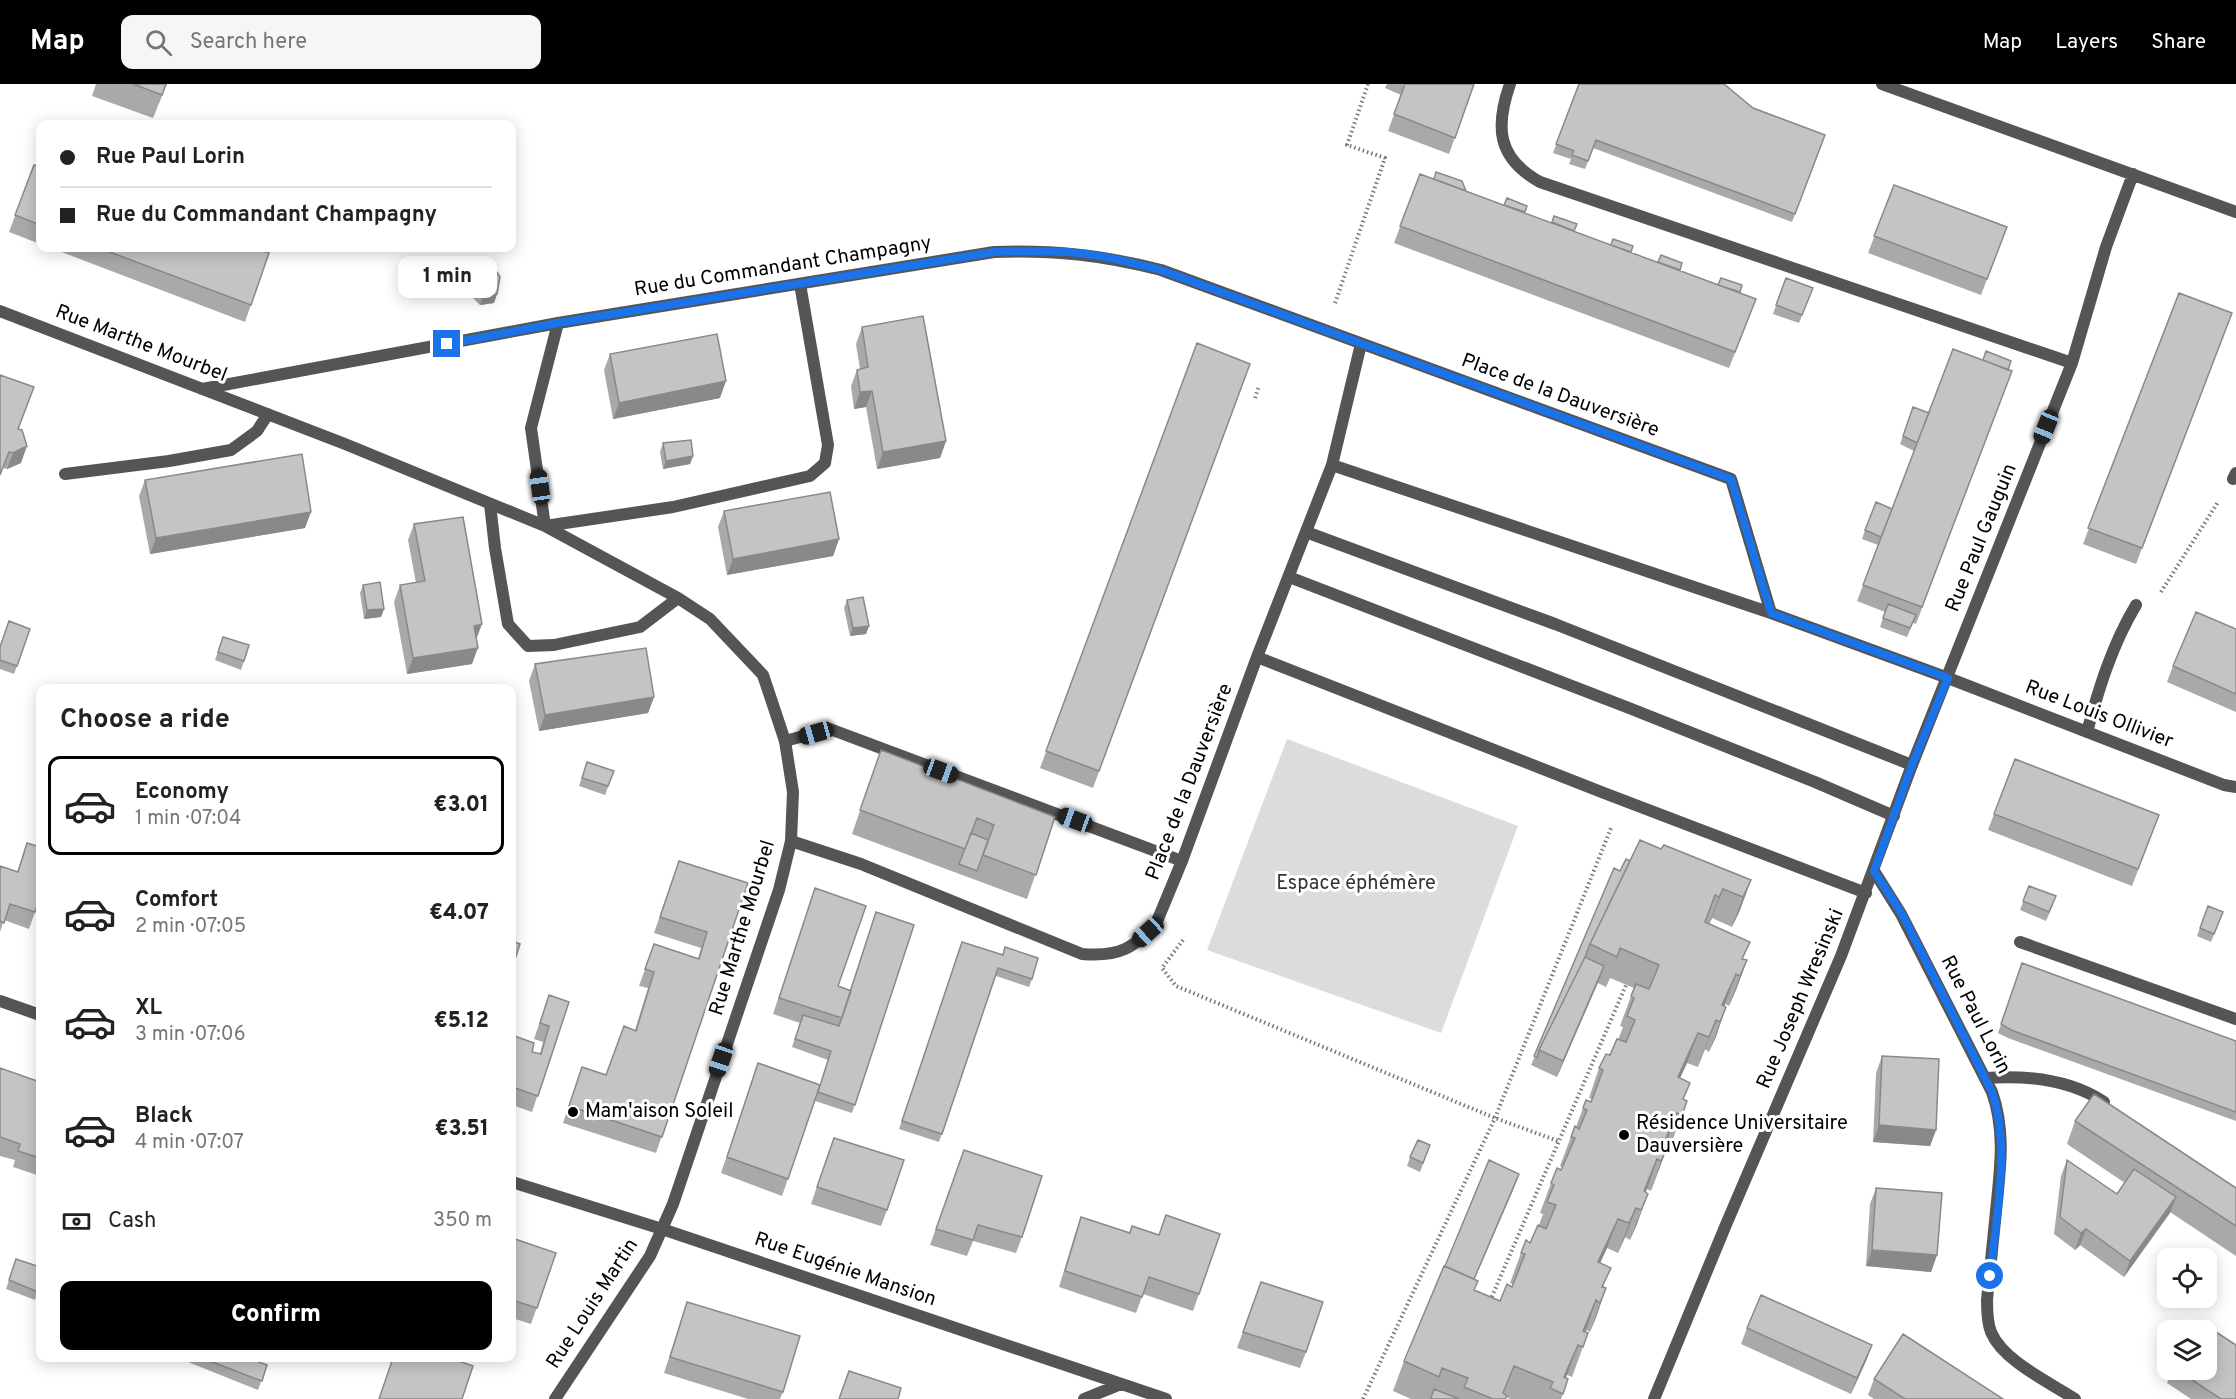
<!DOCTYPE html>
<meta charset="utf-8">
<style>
body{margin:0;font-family:Overpass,sans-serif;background:#f6f6f6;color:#222;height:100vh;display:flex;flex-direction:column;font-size:22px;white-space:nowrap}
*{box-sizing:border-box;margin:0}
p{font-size:20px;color:#767676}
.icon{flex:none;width:33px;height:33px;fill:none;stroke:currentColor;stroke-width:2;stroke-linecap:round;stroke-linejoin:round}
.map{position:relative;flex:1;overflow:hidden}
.drawer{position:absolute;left:36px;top:600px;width:480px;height:678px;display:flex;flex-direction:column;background:#fff;border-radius:12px;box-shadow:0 3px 15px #0003}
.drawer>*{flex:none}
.guide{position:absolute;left:36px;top:36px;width:480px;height:132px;border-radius:12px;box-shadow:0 3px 15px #0003;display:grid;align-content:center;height:132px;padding:0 24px;background:#fff}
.controls{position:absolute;left:2157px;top:1164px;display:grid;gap:12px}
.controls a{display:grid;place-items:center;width:60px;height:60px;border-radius:12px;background:#fff;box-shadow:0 3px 15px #0003;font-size:30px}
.end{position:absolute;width:27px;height:27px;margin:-14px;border:8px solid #1a73e8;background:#fff;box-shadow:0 0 0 3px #fff}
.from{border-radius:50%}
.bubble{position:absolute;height:42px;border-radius:12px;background:#fff;box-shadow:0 3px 15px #0003;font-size:20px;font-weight:800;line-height:42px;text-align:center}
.car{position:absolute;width:18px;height:36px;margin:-18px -9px;border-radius:8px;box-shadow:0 0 4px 2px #0007;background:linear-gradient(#222 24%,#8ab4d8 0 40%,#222 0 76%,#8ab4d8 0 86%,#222 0)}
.guide b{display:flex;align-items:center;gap:21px;height:57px;font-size:22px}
.guide b+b{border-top:2px solid #e0e0e0}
.guide i{width:15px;height:15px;background:#222}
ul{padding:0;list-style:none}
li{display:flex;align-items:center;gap:18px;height:99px;margin:0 12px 9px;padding:0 12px;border:3px solid transparent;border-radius:12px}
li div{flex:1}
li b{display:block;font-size:22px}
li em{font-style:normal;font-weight:800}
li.current{border-color:#000}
li>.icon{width:54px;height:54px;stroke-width:1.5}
h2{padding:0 24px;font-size:27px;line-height:72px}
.pay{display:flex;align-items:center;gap:15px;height:66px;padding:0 24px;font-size:22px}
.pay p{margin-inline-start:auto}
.button{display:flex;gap:12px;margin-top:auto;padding:12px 24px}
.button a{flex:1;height:69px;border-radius:12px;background:#000;color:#fff;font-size:24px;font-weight:800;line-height:69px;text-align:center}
header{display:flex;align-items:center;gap:36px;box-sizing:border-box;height:84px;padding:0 30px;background:#000;color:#fff}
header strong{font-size:28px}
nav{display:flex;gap:33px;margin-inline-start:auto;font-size:21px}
.search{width:420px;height:54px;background:#f6f6f6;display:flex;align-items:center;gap:15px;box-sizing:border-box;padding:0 21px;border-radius:12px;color:#767676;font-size:22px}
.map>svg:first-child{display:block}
.green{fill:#dcdcdc}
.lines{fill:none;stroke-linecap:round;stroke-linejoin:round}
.path{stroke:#777;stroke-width:4;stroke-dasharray:1.5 3;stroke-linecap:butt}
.service{stroke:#555;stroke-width:12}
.minor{stroke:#555;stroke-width:12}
.wall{fill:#a9a9a9}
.shaded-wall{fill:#898989}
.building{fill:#c4c4c4;stroke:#898989;stroke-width:1.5}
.route{stroke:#1a73e8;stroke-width:8}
.poi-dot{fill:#000;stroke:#fff;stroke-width:2}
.labels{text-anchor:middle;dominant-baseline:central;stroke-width:6;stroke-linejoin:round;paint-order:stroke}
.street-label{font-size:20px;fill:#000;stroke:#fff}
.park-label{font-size:20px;fill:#333;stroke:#fff}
.poi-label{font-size:20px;fill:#000;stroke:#fff;text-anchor:start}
</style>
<header>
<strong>Map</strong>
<div class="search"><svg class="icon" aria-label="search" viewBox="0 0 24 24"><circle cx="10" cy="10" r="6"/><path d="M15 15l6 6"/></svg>Search here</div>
<nav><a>Map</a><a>Layers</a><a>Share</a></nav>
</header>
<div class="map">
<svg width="2236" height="1315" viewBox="0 0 2236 1315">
<rect width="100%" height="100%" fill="#fff"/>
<!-- green -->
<path class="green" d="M1287 655 1518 742 1441 949 1207 866Z"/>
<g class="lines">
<!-- path -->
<path class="path" d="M1335 219 1385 74 1347 61 1368 0
M1255 314 1259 302
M2161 508 2218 418
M1183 856 1162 884 1176 902 1495 1034 1558 1057
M1490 1217 1626 901
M1363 1315 1495 1034 1611 744"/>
<!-- service -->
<path class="service" d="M2233 395 2236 389
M1306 448 1555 540 1912 681
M1289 493 1629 624 1815 698 1894 732
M2087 648C2099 604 2112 561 2136 521
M785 657 830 645 1182 777
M791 757 861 780 1082 870C1118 873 1136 865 1158 835
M2020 858 2236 935
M1985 994C2026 991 2069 995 2104 1018"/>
<!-- minor -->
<path class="minor" d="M1510 0C1495 43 1497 74 1540 98L2072 279
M1882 0 2236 128
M0 227 345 360 545 442 678 514 710 535 763 591 785 657 793 708 791 757 779 806 673 1120 650 1172 555 1315
M558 239 531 344 545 442 673 423 810 392 825 379 828 361 800 200
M202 305 558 239 994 168C1056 166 1101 171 1161 186L1731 395 1771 529
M1332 381 1361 260
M65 390 169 377 231 366 257 347 268 330
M490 420 495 464 508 540 528 562 554 561 640 543 678 514
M1257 573 1604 709 1866 809
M1874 787 1901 830 1992 1008C2006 1048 2000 1086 1996 1127 1993 1157 1990 1186 1987 1216 1987 1226 1987 1238 1991 1248 2003 1277 2049 1298 2075 1315
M1158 835 1182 777 1257 573 1332 381 1771 529 1948 594 2224 701 2236 703
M0 917 40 931
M512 1098 662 1145 1166 1315
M1084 1315 1121 1300
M1654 1315 1725 1143 1841 872 1912 681 2072 279 2106 163 2133 90"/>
</g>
<!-- wall -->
<path class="wall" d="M96 0H167L153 34 92 12Z
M1387 0H1474L1449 70 1388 47 1401 11 1385 4Z
M1579 0 1753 24 1825 51 1792 138 1593 64 1585 85 1569 80 1571 75 1553 69Z
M34 81 40 83V160L9 148Z
M1420 90 1740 209 1750 231 1729 284 1394 159Z
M1894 101 2007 143 1981 211 1868 169Z
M51 164H254L269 169 245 238Z
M473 189 497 210 494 219 480 221 469 210 470 197Z
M1786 194 1813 204 1799 239 1773 230Z
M2179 209 2232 229 2136 480 2083 460Z
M862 243 946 357 940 374 877 385 866 323 854 325 851 302 857 286 860 285 856 260Z
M1197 259 1250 280 1093 704 1040 684Z
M610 270 720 314 613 335 604 286Z
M2008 286 2006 303 1916 540 1913 539 1907 553 1880 543 1885 528 1857 517 1881 454 1878 461 1862 455 1865 446 1892 425 1914 367 1900 360 1913 323 1929 329Z
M18 345 21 379 7 385 3 384Z
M663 359 693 372 690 380 663 385 660 368Z
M145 396 305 444 150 470 139 412Z
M724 427 839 455 833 472 727 491 718 443Z
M414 440 476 555 472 580 407 590 394 518 400 501 416 499 408 456Z
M363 501 384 525 381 533 364 535 360 509Z
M847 516 869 542 866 550 850 552 844 524Z
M30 545 14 590 0 585V562Z
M2236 545V628L2167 598 2173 582Z
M223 553 244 577 241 586 215 576Z
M535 580 654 613 648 629 539 647 529 597Z
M881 666 1055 733 1027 815 852 750Z
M587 678 614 687 605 711 579 702Z
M1994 730 2159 731 2132 802 1988 746Z
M27 759 35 828 29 845 4 836 0 848V782L17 788Z
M1661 765 1751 796 1740 826 1732 843 1712 834 1709 840 1743 875 1747 876 1736 906 1729 922 1725 920 1724 922 1726 923 1709 968 1705 965 1698 983 1687 979 1680 994 1684 1015 1687 1017 1671 1060 1666 1059 1665 1062 1667 1064 1651 1107 1647 1105 1645 1108 1637 1140 1630 1156 1625 1153 1618 1169 1607 1164 1600 1179 1604 1203 1606 1204 1590 1248 1586 1246 1585 1248 1588 1249 1572 1293 1567 1291 1565 1294 1568 1295 1561 1315H1510L1506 1313 1505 1315H1411L1393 1307 1404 1277 1445 1182 1513 1106 1474 1195 1475 1206 1500 1217 1512 1203 1513 1200 1510 1199 1521 1169 1530 1159 1539 1141 1543 1130 1540 1129 1551 1099 1562 1083 1560 1082 1575 1042 1576 1043 1583 1024 1591 1018 1592 1015 1589 1014 1599 984 1610 971 1618 956 1623 943 1620 942 1634 904 1610 894 1606 903 1598 899 1557 993 1531 981 1620 787 1630 777Z
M673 794 748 799 656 1069 563 1039 582 983 606 991 635 946 648 904 639 902 654 860 698 875 701 864 654 849Z
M2029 802 2053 821 2046 837 2020 826Z
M815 804 838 902 851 906 914 841 852 1029 815 1017 782 1112 721 1089 758 979 820 1001 828 976 792 963 800 939 773 930Z
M40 816V828L37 826Z
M2208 822 2223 828 2211 858 2197 852Z
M962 858 1032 895 1029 903 996 892 939 1058 899 1045Z
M2022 879 2236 957V1037L2008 954 1998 949Z
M549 911 569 918 532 1028 512 1021V951L532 968 540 970 543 958 534 955Z
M1882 972 1936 1046 1930 1062 1873 1058 1876 989Z
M0 984 40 998V1081L37 1091 13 1083 15 1076 0 1072Z
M2075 1037 2236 1104V1172L2170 1128 2124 1193 2080 1161 2075 1166 2054 1150 2061 1092 2067 1076 2117 1110 2125 1099 2067 1060Z
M1430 1061 1420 1088 1407 1082 1410 1073Z
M964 1066 1022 1153 1016 1169 973 1157 967 1172 930 1161Z
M828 1070 887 1126 881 1142 811 1120Z
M1876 1104 1937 1171 1931 1188 1866 1182 1870 1120Z
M1081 1133 1129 1149 1132 1142 1199 1210 1193 1227 1143 1210 1136 1229 1059 1203 1075 1150Z
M512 1154 556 1169 531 1240 512 1234Z
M16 1175 40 1200 35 1216 6 1205Z
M1261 1198 1306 1268 1300 1284 1237 1264Z
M687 1218 783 1308 780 1315H748L664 1289Z
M1747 1244 1872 1261 1866 1277 1851 1310 1741 1260Z
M2235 1261 2236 1315H2191L2167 1299 2172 1286H2206Z
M178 1274H248L267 1281 258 1306Z
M1874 1295 2003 1315H1874L1868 1311Z"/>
<!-- shaded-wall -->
<path class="shaded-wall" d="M497 210 494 219 480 221 483 212Z
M726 297 720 314 613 335 619 319Z
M872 307 866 323 854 325 860 308Z
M946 357 940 374 877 385 883 368Z
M27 362 21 379 7 385 13 369Z
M693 372 690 380 663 385 666 377Z
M311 428 305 444 150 470 156 454Z
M839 455 833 472 727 491 733 475Z
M384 525 381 533 364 535 367 526Z
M482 540 476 556 474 542Z
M869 542 866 550 850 552 853 544Z
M478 564 472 580 407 590 413 574Z
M654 613 648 629 539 647 545 631Z
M1751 796 1740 826 1732 843 1743 813Z
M1723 805 1712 834 1708 843 1719 813Z
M1747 876 1736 906 1729 922 1740 892Z
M1604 882 1598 898 1557 993 1563 977Z
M1736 890 1725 920 1718 937 1722 921Z
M1726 923 1716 953 1709 968 1720 938Z
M1716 936 1705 965 1698 983 1709 953Z
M1698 949 1687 979 1667 1022 1678 993Z
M1677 1029 1666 1059 1659 1076 1663 1061Z
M1879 1041 1936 1046 1930 1062 1873 1058Z
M1667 1064 1656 1093 1651 1107 1661 1077Z
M1657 1075 1647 1105 1638 1125 1644 1107Z
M1519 1090 1513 1106 1462 1224 1468 1207Z
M1648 1110 1637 1140 1630 1156 1641 1126Z
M2176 1113 2170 1129 2124 1193 2130 1177Z
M1636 1124 1625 1153 1618 1169 1629 1139Z
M1618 1135 1607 1164 1587 1208 1598 1178Z
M2086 1145 2080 1161 2075 1166 2081 1149Z
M1872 1166 1937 1171 1931 1188 1866 1182Z
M1606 1204 1596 1234 1590 1248 1600 1219Z
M1596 1216 1586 1246 1579 1262 1583 1247Z
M1578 1261 1567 1291 1559 1308 1564 1293Z
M1872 1261 1866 1277 1851 1310 1857 1294Z"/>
<!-- building -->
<path class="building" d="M133 0H166L162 11Z
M1405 0H1474L1455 54 1394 30Z
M1579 0H1724L1753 24 1825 51 1795 130 1596 56 1588 77 1572 71 1574 67 1556 60Z
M34 81 40 83V141L15 131Z
M1436 88 1462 97 1466 107 1434 95Z
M1420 90 1756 215 1735 268 1400 142Z
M1894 101 2007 143 1987 195 1874 152Z
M1507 114 1527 122 1525 128 1504 121Z
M1554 132 1577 140 1574 147 1552 138Z
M1613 155 1633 162 1631 168 1611 161Z
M99 164H254L269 169 251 221Z
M1661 171 1682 179 1680 186 1658 178Z
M481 179 493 182 500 193 497 210 483 212 472 201 473 189Z
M1721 194 1742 201 1740 208 1718 201Z
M1786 194 1813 204 1802 231 1776 221Z
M2179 209 2232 229 2142 464 2088 444Z
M923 232 946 357 883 368 872 307 860 308 857 286 868 283 862 243Z
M717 250 726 297 619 319 610 270Z
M1197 259 1250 280 1099 687 1046 667Z
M1953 265 2012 287 1922 523 1863 501Z
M1986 267 2011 277 2008 286 1983 276Z
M0 291 34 303 18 345 22 346 27 362 13 369 9 368 0 391Z
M1913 323 1929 329 1917 359 1903 352Z
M691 356 693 372 666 377 663 359Z
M302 370 311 428 156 454 145 396Z
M830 408 839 455 733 475 724 427Z
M1876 418 1892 425 1881 453 1865 446Z
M463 433 482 540 474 542 478 564 413 574 400 501 425 497 414 440Z
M380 498 384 525 367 526 363 501Z
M863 513 869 542 853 544 847 516Z
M1888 520 1916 531 1910 544 1883 534Z
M2196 528 2236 545V610L2173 582Z
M9 537 30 545 17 582 0 576V563Z
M223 553 249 561 244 577 218 568Z
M646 564 654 613 545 631 535 580Z
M881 666 1055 733 1036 791 983 771 994 741 977 734 965 765 860 726Z
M2015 675 2159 731 2138 785 1994 730Z
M587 678 614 687 608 702 582 694Z
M971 749 988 756 977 787 959 780Z
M1640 756 1661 765 1664 761 1751 796 1743 813 1723 805 1719 813 1715 811 1705 838 1750 858 1742 875 1747 876 1740 892 1736 890 1722 921 1726 923 1720 938 1716 936 1709 953 1698 949 1678 993 1690 999 1683 1015 1687 1017 1682 1031 1677 1029 1663 1061 1667 1064 1661 1077 1657 1075 1644 1107 1648 1110 1641 1126 1636 1124 1629 1139 1618 1135 1598 1178 1611 1184 1602 1203 1606 1204 1600 1219 1596 1216 1583 1247 1588 1249 1583 1263 1578 1261 1564 1293 1568 1295 1563 1310 1550 1304 1553 1298 1514 1282 1503 1309 1507 1312 1505 1315H1493L1464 1303 1468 1294 1442 1284 1439 1293 1404 1277 1444 1182 1478 1197 1474 1206 1500 1217 1507 1200 1512 1203 1525 1170 1521 1169 1526 1156 1530 1159 1538 1141 1546 1145 1556 1121 1547 1118 1554 1101 1551 1099 1557 1084 1561 1086 1575 1054 1571 1053 1575 1042 1579 1045 1587 1026 1583 1024 1586 1016 1591 1018 1603 986 1599 984 1606 970 1610 971 1617 955 1626 958 1635 936 1627 932 1634 914 1631 912 1636 900 1649 905 1659 881 1620 864 1617 873 1590 860Z
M27 759 40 763V812L35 828 10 820 4 839 0 837V782L18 788Z
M1626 775 1630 777 1590 860 1585 873 1539 966 1537 974 1534 972 1614 784 1620 787Z
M679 777 748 799 662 1053 569 1022 582 983 606 991 624 942 636 947 654 888 645 885 654 860 699 875 707 848 660 833Z
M2029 802 2056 812 2049 828 2023 817Z
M815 804 866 822 838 902 851 907 842 934 779 914Z
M2208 822 2223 828 2214 850 2200 844Z
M876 828 914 841 855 1021 818 1008 831 967 795 955 803 931 839 942Z
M512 857 520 860 512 885Z
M962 858 1003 871 1005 863 1038 874 1032 895 998 884 942 1050 902 1037Z
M1585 873 1604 882 1563 977 1539 966Z
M2022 879 2236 957V1028L2011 946 2001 940Z
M549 911 569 918 538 1012 512 1003V951L534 959 532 968 541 970 549 942 540 939Z
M1882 972 1939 975 1936 1046 1879 1041Z
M758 979 820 1001 788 1095 727 1073Z
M0 984 40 998V1074L18 1067 20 1060 0 1053Z
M2094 1010 2236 1104V1142L2075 1037Z
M834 1054 904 1076 887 1126 817 1103Z
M1418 1056 1430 1061 1423 1079 1410 1073Z
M964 1066 1042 1092 1022 1153 978 1141 973 1156 936 1145Z
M1489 1076 1519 1090 1474 1195 1445 1182Z
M2067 1076 2117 1110 2134 1085 2176 1113 2130 1177 2086 1145 2081 1149 2060 1133Z
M1876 1104 1942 1109 1937 1171 1872 1166Z
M1166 1131 1220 1150 1199 1210 1149 1193 1142 1213 1065 1187 1081 1133 1130 1149 1132 1142 1159 1151Z
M512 1154 556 1169 537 1224 512 1216Z
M16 1175 40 1183V1200L38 1208 9 1196Z
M1261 1198 1323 1218 1306 1268 1243 1248Z
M1761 1211 1872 1261 1857 1294 1747 1244Z
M687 1218 800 1252 783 1308 670 1273Z
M2202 1239 2236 1261V1315H2221L2177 1286H2206V1246H2197Z
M1903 1250 2003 1315H1905L1874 1295Z
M202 1274H248L267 1281 262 1297Z
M393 1274H450L473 1282 462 1315H379Z
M849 1287 901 1304 898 1315H839Z
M1434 1305 1459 1315H1433L1431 1314Z"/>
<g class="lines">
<!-- route -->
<path class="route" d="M447 260 558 239 994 168C1022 167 1050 166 1078 169 1106 172 1134 179 1161 186L1731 395 1771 529 1948 594 1912 681 1874 787 1902 830 1992 1008C2011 1063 1996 1134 1990 1192"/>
</g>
<!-- markers -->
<g class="poi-dot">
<circle cx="573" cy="1028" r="6"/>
<circle cx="1624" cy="1051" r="6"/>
</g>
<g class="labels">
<!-- street labels -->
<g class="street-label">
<text transform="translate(783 183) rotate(-9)">Rue du Commandant Champagny</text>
<text transform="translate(141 260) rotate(21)">Rue Marthe Mourbel</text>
<text transform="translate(1560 312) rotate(20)">Place de la Dauversière</text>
<text transform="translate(1982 454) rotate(-68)">Rue Paul Gauguin</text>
<text transform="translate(2099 631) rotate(21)">Rue Louis Ollivier</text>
<text transform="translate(1190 698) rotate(-69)">Place de la Dauversière</text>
<text transform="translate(743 844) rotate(-73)">Rue Marthe Mourbel</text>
<text transform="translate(1801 915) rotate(-67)">Rue Joseph Wresinski</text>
<text transform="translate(1975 931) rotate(63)">Rue Paul Lorin</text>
<text transform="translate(845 1186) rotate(19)">Rue Eugénie Mansion</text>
<text transform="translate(593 1220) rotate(-57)">Rue Louis Martin</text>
</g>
<!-- park labels -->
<g class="park-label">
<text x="1356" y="800">Espace éphémère</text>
</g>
<!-- poi labels -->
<g class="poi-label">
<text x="585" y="1028">Mam'aison Soleil</text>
<text x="1636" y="1040">Résidence Universitaire<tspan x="1636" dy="23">Dauversière</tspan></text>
</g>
</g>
</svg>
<div class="controls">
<a><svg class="icon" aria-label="locate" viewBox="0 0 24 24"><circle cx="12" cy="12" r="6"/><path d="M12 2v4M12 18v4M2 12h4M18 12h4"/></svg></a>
<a><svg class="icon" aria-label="layers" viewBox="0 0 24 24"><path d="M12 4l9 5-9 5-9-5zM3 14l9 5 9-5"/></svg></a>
</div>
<i class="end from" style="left:1990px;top:1192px"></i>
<i class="end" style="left:447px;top:260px"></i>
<div class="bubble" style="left:398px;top:172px;width:99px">1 min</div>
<i class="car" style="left:2046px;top:343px;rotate:202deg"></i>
<i class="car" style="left:540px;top:403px;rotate:352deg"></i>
<i class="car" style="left:816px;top:649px;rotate:254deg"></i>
<i class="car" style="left:941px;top:687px;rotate:110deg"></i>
<i class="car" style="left:1075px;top:736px;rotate:290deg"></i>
<i class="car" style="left:1148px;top:848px;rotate:228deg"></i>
<i class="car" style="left:721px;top:976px;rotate:199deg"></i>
<div class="guide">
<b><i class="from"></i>Rue Paul Lorin</b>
<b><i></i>Rue du Commandant Champagny</b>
</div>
<section class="drawer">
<h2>Choose a ride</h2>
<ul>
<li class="current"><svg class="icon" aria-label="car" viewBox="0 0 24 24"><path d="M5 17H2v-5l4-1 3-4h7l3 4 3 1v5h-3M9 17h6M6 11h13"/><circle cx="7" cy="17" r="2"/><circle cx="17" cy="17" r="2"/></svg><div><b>Economy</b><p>1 min · 07:04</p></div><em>€3.01</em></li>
<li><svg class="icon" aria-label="car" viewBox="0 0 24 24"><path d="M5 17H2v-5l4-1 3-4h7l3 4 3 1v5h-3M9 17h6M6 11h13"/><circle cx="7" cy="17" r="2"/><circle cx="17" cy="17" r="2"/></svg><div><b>Comfort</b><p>2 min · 07:05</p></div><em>€4.07</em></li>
<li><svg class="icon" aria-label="car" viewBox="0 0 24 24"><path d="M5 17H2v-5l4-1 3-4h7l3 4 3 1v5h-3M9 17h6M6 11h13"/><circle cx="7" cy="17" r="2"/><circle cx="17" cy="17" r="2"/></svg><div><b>XL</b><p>3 min · 07:06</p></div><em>€5.12</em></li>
<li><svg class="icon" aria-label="car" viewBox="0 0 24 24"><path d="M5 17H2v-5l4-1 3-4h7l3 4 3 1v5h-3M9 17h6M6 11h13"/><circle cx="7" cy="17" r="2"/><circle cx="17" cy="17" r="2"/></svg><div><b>Black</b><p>4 min · 07:07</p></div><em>€3.51</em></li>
</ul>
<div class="pay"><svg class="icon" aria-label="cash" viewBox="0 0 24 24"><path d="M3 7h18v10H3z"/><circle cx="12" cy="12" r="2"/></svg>Cash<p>350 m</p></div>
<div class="button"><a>Confirm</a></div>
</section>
</div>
